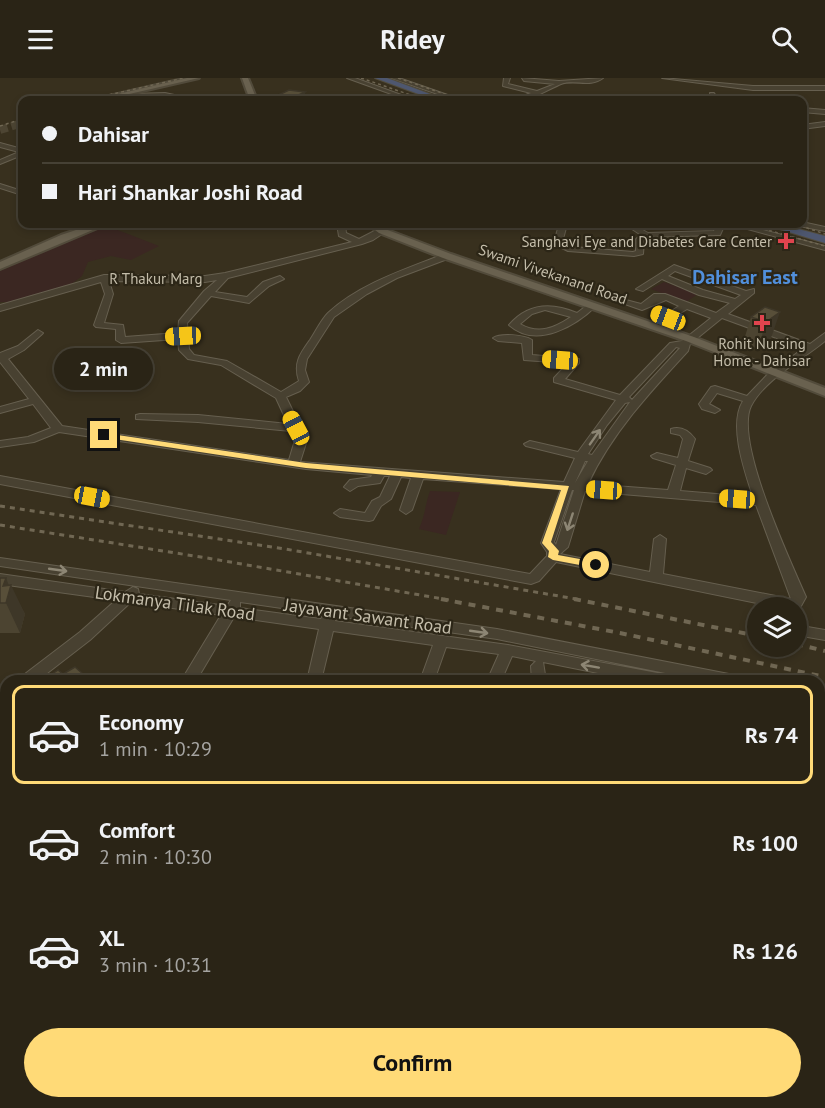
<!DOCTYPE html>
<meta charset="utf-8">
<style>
body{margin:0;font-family:"PT Sans",sans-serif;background:#363023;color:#f1f3f6;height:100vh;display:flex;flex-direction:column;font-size:22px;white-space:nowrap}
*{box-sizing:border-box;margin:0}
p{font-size:20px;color:#a5a4a1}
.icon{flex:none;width:33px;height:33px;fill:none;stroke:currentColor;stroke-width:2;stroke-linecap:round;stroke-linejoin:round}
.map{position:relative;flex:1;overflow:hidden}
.details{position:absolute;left:0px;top:597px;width:825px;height:434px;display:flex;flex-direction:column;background:#2a2416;border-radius:18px 18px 0 0;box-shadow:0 3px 9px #0003,0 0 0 2px #464135}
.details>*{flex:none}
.top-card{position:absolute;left:18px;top:18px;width:789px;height:132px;border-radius:12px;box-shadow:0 3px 9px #0003,0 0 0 2px #464135;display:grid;align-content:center;height:132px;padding:0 24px;background:#2a2416}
.controls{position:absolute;left:747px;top:519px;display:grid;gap:12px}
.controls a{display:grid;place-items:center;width:60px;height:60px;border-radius:50%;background:#2a2416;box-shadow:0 3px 9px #0003,0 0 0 2px #464135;font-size:30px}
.end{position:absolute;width:27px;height:27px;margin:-14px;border:8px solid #ffda77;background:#111;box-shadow:0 0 0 3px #111}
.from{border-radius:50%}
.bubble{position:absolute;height:42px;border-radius:21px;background:#2a2416;box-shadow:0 3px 9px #0003,0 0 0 2px #464135;font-size:20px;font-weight:700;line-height:42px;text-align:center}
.car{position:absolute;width:18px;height:36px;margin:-18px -9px;border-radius:8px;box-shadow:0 0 4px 2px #0007;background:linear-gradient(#f5c518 24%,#345 0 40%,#f5c518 0 76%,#345 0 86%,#f5c518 0)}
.top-card b{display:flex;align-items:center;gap:21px;height:57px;font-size:22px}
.top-card b+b{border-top:2px solid #464135}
.top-card i{width:15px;height:15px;background:#f1f3f6}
ul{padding:10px 0 0;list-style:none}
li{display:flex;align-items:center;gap:18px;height:99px;margin:0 12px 9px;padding:0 12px;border:3px solid transparent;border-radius:12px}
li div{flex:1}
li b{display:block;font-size:22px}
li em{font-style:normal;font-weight:700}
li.on{border-color:#ffda77}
li>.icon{width:54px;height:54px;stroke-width:1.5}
.button{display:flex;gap:12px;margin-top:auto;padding:12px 24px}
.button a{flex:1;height:69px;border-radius:36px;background:#ffda77;color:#111;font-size:24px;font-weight:700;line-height:69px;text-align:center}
header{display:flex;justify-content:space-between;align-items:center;height:78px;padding:0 24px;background:#2a2416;font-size:27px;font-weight:700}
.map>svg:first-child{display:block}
.green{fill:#3b2722}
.water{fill:#554827}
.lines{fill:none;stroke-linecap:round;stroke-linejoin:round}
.major-tunnel{stroke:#4d4533;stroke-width:8;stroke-dasharray:8 4;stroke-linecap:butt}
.minor-casing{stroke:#665f4f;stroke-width:2}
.major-casing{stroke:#524b3b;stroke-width:4}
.highway-casing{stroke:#524c3c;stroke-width:2}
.minor{fill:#484131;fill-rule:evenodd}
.major{fill:#69614f;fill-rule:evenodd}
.highway{fill:#4e576f;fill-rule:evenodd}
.rail-far2{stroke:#706753;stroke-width:1.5;stroke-dasharray:3 3;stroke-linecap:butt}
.rail-far1{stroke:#706753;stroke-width:3;stroke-dasharray:5 5;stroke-linecap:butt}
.rail{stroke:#706753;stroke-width:4;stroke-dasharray:7 7;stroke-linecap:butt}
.wall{fill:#4c4431}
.shaded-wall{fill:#3e3728}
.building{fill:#584f39;stroke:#3e3728;stroke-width:1.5}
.oneway{stroke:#8d8674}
.route{fill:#ffda77}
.health-dot{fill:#e0444e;stroke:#2c2617;stroke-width:2}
.labels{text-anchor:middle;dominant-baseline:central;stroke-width:4.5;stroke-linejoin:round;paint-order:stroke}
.far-poi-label{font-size:15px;fill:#c5beab;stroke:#2c2617;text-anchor:end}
.far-street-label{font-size:15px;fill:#c5beab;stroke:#2c2617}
.street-label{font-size:18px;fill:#c5beab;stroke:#2c2617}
.far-district-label{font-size:20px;font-weight:bold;fill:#518fdb;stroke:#2c2617}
</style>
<header><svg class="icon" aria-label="menu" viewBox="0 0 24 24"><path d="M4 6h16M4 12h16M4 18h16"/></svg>Ridey<svg class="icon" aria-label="search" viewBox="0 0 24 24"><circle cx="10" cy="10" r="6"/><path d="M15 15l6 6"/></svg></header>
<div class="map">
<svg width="825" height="1030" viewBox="0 0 825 1030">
<rect width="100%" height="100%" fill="#38301e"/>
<!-- green -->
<path class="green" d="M105 147 159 168 131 182 111 178 88 184 82 198 69 208 9 224H0V193Z
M664 204 698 216 686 224 651 211Z
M430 413 460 414 446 457 419 451C425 438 425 427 430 413Z"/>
<!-- water -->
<path class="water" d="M0 984H6V1024H819V1013L825 1014V1030H0Z"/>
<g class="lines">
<!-- major-tunnel -->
<path class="major-tunnel" d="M84 22H87
M0 52 22 45"/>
<defs>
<path id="minor" d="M347 0H355L415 22H408Z
M391 0H399L462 22H455Z
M504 0H510L508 6 537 13 555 6 524 3 522 0 559 3 603 0C590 10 575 1 561 6 547 12 529 24 512 22L531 15 503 8Z
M662 0 753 8H825V12H753Z
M165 15 179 18 184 22H146L140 19 117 22 115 20 129 16ZM147 18 174 20 148 19Z
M710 15H714L718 22H712Z
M550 20H587L590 22H547Z
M802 30 825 32V36L802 34Z
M825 44V48L802 51V47Z
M0 65 22 71V77L0 86V82L19 74 0 69Z
M0 106 22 113V117L0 110Z
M802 144 825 149V153L799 148 798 146Z
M123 146H142C138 150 127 150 123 146Z
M337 146H345L346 155 359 161 388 146H397L373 162 362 166 228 200 215 214 247 219 263 204 280 198 284 201 269 208 249 225 211 218 187 245 189 271 194 277 227 283 281 314 299 303C293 285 300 276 310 262 316 253 321 242 328 235 359 206 406 191 444 176H450V180L397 200 367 216 334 239 307 281 305 292 309 304 300 313 286 319 307 362 300 384 564 404 575 380 526 368 524 366 530 363 578 374 616 322 554 304V300L568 285 524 282 522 265 498 263 493 260C501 255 524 257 532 262V277L579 281V285L565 301 620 317 670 265 682 263 711 240 687 231 661 247 658 246V242L679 228 666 222 642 232 622 225V221L641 226 654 216H665L716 235 730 225 699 217 662 201 643 213 636 211 674 187 746 213 754 211V215L728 236 810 266 825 255V263C802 282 765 301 751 328 734 363 790 482 806 519L801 528 781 530 556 484 539 503 531 506 0 406V398L530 496 547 478V474L541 465 561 411 423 401 412 432 406 436 400 432 411 400 401 399 391 421 381 428 373 442 369 443 340 439 334 435 340 431 365 435 372 423 380 419 390 398H384L380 405 358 408 350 413 344 409 350 402 371 399 372 397 306 391 59 354 34 364 0 369V363L28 359 51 350 33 326 0 335V329L29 321 0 284V275L18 268 38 252 43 255 41 257 24 272 8 281 62 348 289 382 295 362 291 353 198 344 136 341V337L140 336 198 337 288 346 276 320 221 287 188 281 179 272 178 261 121 265 116 262V251L96 249 94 247 105 216 101 204 0 233V227L104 197 205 198 225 195 352 164 339 158ZM675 193 741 217 735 221 703 212 668 198ZM217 202 204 213 179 243 178 255 125 259 123 247 104 245 113 216 109 203 205 204ZM722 240 804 270 768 296 747 318 715 308 711 309 699 326 702 331 715 335 720 332 709 326 717 315 743 323C728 347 745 394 753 419L680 413 686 390 706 396 712 392 710 390 688 383 695 361C689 353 681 348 671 351V355L680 357 683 361 678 380 657 375 651 378 653 380 676 387 668 412 588 406C612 355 650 314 688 273L690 266ZM676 269 680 270 632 322 629 319ZM630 324 592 377 588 376 607 347 625 325ZM585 383H588L575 405ZM572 412H574L556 467 554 464ZM585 413 756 427 791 521 663 496 666 461 660 457 654 461 650 494 560 476 568 469Z
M566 146 634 147 648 155 714 153 717 146H725L720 157H717L648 159 644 162 643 176 634 178 568 173 560 169 555 161 559 147ZM566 150 632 151 641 157 636 161V173L633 174 573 169 563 161Z
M729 146H740L825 168V172Z
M590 225 597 227C577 247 537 272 509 247 528 225 551 224 577 235ZM545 232 571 239C554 250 539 257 520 246L532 236Z
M0 480 497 551 734 597 739 599 741 603H705L497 561 336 538 335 543 508 567 668 597 673 599 675 603H638L543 584 546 603H532L531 588 536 583 512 578 501 603H487L499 576 446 569 434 603H420L433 567 333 553 321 603H307L319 551 234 539 196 603H181L221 537 131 524 90 562 37 603H19L21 599 80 554 116 522 0 506V496L125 514 133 509 138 511 139 516 227 528 231 522 0 488ZM240 524 323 536 321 541 240 530Z
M796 547 825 552V562L796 557Z
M6 612V627L0 629V614Z
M0 679 6 681V695L0 693Z
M819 692 825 693V707L819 706Z
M0 948H6V968H0Z
M819 956 825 958V992L819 990Z"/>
<path id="major" d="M187 0H199L103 22H92Z
M242 0H248L257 22H250Z
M94 146H107L0 191V184L61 157Z
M367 146H377L385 151 451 176 694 259 825 310V318L686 263 443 180 379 155Z"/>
<path id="highway" d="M375 0H387L446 22H435Z
M763 146H779L825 158V165Z"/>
</defs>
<!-- minor casing -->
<use href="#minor" class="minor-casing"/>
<!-- major casing -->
<use href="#major" class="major-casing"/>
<!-- highway casing -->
<use href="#highway" class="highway-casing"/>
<!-- minor -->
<use href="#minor" class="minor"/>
<!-- major -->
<use href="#major" class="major"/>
<!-- highway -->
<use href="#highway" class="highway"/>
<!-- rail-far2 -->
<path class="rail-far2" d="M361 0 425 22
M398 0 462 22
M86 22 184 0
M0 48 22 41
M746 146 825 168
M795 146 825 156"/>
<!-- rail-far1 -->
<path class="rail-far1" d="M0 428 285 471 582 522
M0 447 207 480 449 522"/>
<!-- rail -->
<path class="rail" d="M441 521 620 555 825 599
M574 521 758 558
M796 566 825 573"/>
</g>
<!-- wall -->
<path class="wall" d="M765 229 771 260 758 271 743 265 751 239Z
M0 500 9 507 25 536 20 555H0Z
M819 618 825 619V666L819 676Z
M0 688 6 690V763L0 760Z"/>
<!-- shaded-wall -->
<path class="shaded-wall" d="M305 14V22H288Z
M780 234 771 260 758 271 766 244Z
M6 500 10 510 11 507 25 536 20 555 6 525 3 508Z
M6 716V762L0 753V723Z
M6 815V880L0 893V827Z"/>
<!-- building -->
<path class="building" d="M289 12 305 14 288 22H268Z
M765 229 780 234 766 244 751 239Z
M0 500H6L3 508 11 507 6 525H0Z
M75 589 91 603H42L58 592 63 596Z
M323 599H332L331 603H322Z
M819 618 825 619V664L819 662Z
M0 688 6 690V716L0 723Z
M0 777 6 778V815L0 827Z"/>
<!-- one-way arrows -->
<defs><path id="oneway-shaft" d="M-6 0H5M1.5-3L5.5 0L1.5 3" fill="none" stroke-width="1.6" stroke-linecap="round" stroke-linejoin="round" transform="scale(1.5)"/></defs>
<g class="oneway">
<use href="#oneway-shaft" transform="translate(595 359) rotate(-55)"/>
<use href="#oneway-shaft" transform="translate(570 444) rotate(108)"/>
<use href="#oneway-shaft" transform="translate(58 492) rotate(8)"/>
<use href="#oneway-shaft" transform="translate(479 554) rotate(8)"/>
<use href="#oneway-shaft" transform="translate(590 588) rotate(-170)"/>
</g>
<!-- route -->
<path class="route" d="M104 355 306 385 569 408 551 464 559 473 558 477 596 484 601 487 596 490 553 482 548 479 549 473 542 465 561 412 306 390 101 359 100 357Z"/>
<!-- markers -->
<g class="health-dot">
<path d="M783 154h6v6h6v6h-6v6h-6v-6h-6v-6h6z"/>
<path d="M759 236h6v6h6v6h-6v6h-6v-6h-6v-6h6z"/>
</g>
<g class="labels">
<!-- far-poi labels -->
<g class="far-poi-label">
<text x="772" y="163">Sanghavi Eye and Diabetes Care Center</text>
<text x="762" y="265" text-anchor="middle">Rohit Nursing<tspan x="762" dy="17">Home - Dahisar</tspan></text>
</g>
<!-- far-street labels -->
<g class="far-street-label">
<text transform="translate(553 196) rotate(19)">Swami Vivekanand Road</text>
<text x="156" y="200">R Thakur Marg</text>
</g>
<!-- street labels -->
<g class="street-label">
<text transform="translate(175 525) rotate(8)">Lokmanya Tilak Road</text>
<text transform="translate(368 538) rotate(8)">Jayavant Sawant Road</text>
</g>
<!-- far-district labels -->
<g class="far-district-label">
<text x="745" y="199">Dahisar East</text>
</g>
</g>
</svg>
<div class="controls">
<a><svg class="icon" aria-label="layers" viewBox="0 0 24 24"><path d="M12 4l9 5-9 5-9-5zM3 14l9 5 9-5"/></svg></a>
</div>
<i class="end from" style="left:596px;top:487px"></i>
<i class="end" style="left:104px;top:357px"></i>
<div class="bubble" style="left:54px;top:270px;width:99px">2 min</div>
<i class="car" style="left:668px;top:240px;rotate:291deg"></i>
<i class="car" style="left:183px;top:258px;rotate:267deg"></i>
<i class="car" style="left:560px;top:282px;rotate:274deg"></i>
<i class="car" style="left:296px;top:350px;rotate:332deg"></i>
<i class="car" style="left:604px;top:412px;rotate:274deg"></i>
<i class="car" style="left:92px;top:419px;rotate:101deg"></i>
<i class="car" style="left:737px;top:421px;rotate:274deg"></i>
<div class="top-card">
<b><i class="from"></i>Dahisar</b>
<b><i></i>Hari Shankar Joshi Road</b>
</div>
<section class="details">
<ul>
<li class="on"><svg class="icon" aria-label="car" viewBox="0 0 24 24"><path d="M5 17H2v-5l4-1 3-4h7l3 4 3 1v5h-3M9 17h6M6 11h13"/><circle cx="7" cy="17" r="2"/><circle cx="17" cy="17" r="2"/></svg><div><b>Economy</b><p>1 min · 10:29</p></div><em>Rs 74</em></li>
<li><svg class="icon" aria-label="car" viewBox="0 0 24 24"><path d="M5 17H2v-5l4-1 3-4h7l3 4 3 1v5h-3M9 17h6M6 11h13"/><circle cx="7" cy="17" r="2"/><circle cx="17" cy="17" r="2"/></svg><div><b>Comfort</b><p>2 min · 10:30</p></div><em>Rs 100</em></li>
<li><svg class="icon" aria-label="car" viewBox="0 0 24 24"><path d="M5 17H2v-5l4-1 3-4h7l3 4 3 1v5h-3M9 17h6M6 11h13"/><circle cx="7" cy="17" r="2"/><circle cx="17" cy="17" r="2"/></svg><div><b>XL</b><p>3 min · 10:31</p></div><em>Rs 126</em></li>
</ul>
<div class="button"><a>Confirm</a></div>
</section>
</div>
